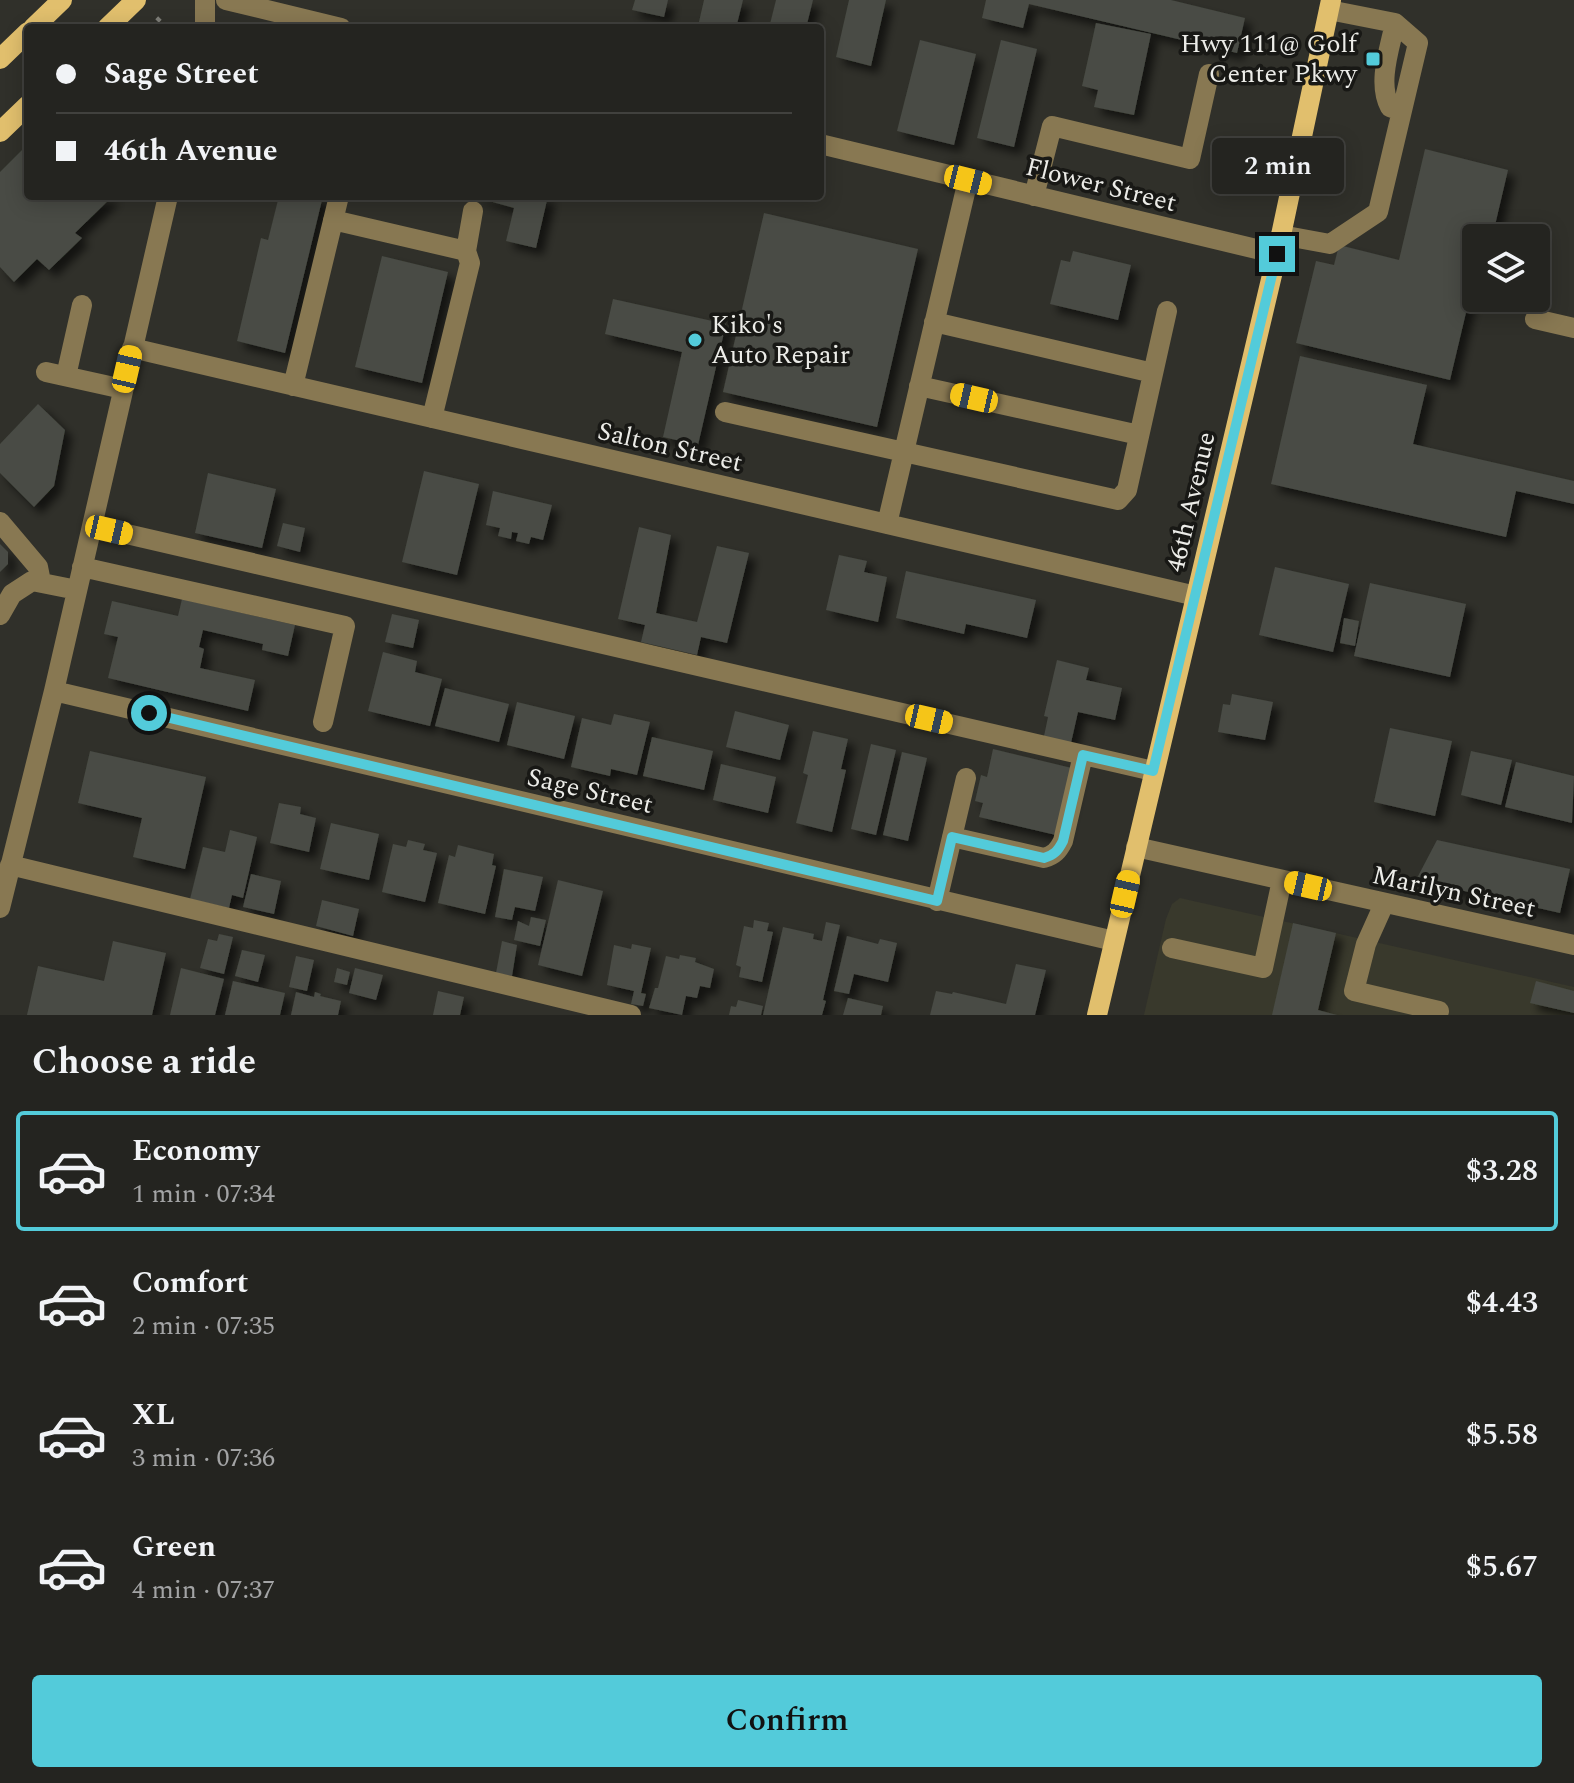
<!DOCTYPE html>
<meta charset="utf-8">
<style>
body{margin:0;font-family:Spectral,serif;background:#2c2c29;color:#f1f3f6;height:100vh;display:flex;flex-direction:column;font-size:30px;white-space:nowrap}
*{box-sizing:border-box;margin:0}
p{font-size:26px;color:#a3a4a5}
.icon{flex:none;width:44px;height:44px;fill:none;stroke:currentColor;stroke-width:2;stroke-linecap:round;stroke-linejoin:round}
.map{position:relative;height:1015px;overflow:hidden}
.panel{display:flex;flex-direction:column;background:#242420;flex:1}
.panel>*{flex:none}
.hud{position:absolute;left:24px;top:24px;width:800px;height:176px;border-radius:8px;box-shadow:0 4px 20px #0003,0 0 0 2px #41413e;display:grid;align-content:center;height:176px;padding:0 32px;background:#242420}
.fabs{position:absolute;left:1462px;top:224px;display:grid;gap:16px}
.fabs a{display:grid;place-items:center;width:88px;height:88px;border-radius:8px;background:#242420;box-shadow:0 4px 20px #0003,0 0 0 2px #41413e;font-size:40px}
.end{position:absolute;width:36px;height:36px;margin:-18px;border:10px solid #53cbda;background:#111;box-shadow:0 0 0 4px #111}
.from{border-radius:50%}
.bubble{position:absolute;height:56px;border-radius:8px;background:#242420;box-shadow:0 4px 20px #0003,0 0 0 2px #41413e;font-size:26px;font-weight:600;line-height:56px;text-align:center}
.car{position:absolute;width:24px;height:48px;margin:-24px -12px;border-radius:10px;box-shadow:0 0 6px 2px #0007;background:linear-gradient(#f5c518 24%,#345 0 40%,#f5c518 0 76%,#345 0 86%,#f5c518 0)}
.hud b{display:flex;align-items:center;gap:28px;height:76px;font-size:30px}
.hud b+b{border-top:2px solid #41413e}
.hud i{width:20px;height:20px;background:#f1f3f6}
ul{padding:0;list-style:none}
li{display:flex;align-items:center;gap:24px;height:120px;margin:0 16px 12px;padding:0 16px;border:4px solid transparent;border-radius:8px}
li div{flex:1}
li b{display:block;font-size:30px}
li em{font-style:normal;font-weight:600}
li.selected{border-color:#53cbda}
li>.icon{width:72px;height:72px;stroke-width:1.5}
h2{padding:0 32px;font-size:36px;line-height:96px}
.action{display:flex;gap:16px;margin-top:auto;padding:16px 32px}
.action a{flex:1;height:92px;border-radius:8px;background:#53cbda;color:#111;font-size:32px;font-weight:600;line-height:92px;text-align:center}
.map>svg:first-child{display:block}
.built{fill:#39392c}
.building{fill:#484b44;filter:url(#shadow)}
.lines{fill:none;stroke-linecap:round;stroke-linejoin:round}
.path{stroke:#7e7e78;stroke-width:5;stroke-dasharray:4 6;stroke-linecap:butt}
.minor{stroke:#887852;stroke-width:20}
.major{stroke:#e1bf6d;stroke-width:20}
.route{stroke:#53cbda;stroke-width:10}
.poi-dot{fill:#53cbda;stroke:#181815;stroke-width:3}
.labels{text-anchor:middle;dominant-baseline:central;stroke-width:7;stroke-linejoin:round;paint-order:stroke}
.poi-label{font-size:26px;fill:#ecece8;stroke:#181815;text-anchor:end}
.street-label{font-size:26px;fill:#ecece8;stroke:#181815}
</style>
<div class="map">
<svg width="1574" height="1015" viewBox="0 0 1574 1015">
<defs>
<filter id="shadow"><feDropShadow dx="7" dy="7" stdDeviation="4" flood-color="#0009"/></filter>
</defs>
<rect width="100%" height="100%" fill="#30302a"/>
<!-- built -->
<path class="built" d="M1180 898 1574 987V1015H1144L1166 919 1172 904Z"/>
<!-- building -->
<path class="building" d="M635 0H668L664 17 632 10Z
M704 0H743L736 28 698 26Z
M776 0H813L806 28H769Z
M849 0H886L871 66 836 57Z
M986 0H1171L1245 18 1237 53 1029 4 1023 28 982 18Z
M1096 23 1151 34 1134 115 1094 107 1098 90 1082 86Z
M920 40 976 54 954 145 897 131Z
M1001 40 1037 49 1014 147 977 138Z
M28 144V196H113L75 233 82 238 49 270 37 259 14 282 0 267V172Z
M1425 149 1508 170 1492 238H1476V279H1474L1450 380 1296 343 1316 261 1334 265 1339 245 1399 260Z
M279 196H323L285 353 237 341 261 238 268 240Z
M471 196H548L536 248 506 241 514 208Z
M764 213 918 249 877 427 723 392Z
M1073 251 1131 265 1118 320 1050 304 1061 260 1070 262Z
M382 256 448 272 422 383 355 367Z
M613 299 726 324 698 445 663 437 682 352 605 334Z
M1300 356 1427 385 1413 444 1574 481V504L1516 491 1506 537 1271 484Z
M38 404 65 430 54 486 34 507 0 473V444Z
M424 471 479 484 457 575 402 562Z
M208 473 276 489 262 548 195 533Z
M493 491 552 505 543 540 531 537 529 544 516 541 518 533 512 532 511 539 498 536 500 528 486 525Z
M283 523 305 528 300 552 277 546Z
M639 527 671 535 656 613 697 622 717 546 749 553 727 643 701 637 697 655 641 642 645 625 618 619Z
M0 544 8 552V564L0 572Z
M839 555 867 561 864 572 887 577 878 622 826 610Z
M1275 567 1349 584 1333 652 1259 635Z
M906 571 1036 600 1027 638 966 624 964 634 896 618Z
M1370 583 1466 604 1450 677 1354 656Z
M182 599 295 625 288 656 262 650 263 644 203 630 199 647 204 649 200 668 255 680 248 711 108 678 118 637 104 634 112 601 178 616Z
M392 614 419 620 413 648 385 642Z
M1344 618 1359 621 1355 646 1340 643Z
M383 652 417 661 415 672 442 679 430 726 368 711Z
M1057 660 1089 668 1086 680 1122 688 1115 720 1078 712 1071 743 1044 736 1048 717 1044 716Z
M445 688 509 704 499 742 435 726Z
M1232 694 1273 702 1265 740 1218 732 1223 704 1230 705Z
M517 702 575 716 564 759 507 745Z
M735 711 789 725 780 760 726 747Z
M614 714 650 722 637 775 611 769 610 776 571 767 582 718 611 725Z
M1390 728 1452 741 1435 816 1374 802Z
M813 731 848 739 841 769 846 770 832 832 796 823 808 775 803 773Z
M652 737 713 751 704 790 643 776Z
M871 744 896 750 876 835 851 829Z
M993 749 1076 769 1060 836 979 817 983 803 975 801 981 775 987 777Z
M90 751 206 777 185 869 133 857 142 818 78 803Z
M1471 751 1512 760 1501 805 1461 795Z
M902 752 927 758 908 841 883 835Z
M1516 762 1574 776 1572 823 1505 807Z
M721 764 776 777 768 813 713 800Z
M279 803 301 807 300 814 316 818 309 852 270 843Z
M331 823 379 834 369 880 320 869Z
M230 830 257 837 243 898 232 895 229 908 190 899 203 847 225 852Z
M408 840 425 844 423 850 437 853 425 902 382 892 393 844 406 847Z
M1437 840 1570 869 1560 913 1416 880Z
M458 845 494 854 492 865 496 866 485 914 438 903 449 855 455 857Z
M504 869 543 877 535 911 515 907 512 920 495 917Z
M251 874 281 881 274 914 243 907Z
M558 880 603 891 582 976 538 965Z
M322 900 359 909 353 936 316 926Z
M531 917 546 920 540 946 514 940 518 921 529 926Z
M754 920 769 923 767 931 773 932 762 982 739 977 741 967 736 965 744 926 753 928Z
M826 922 840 925 823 1000 826 1001 822 1015H763L783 927 814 934 813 939 822 941Z
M1293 923 1336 933 1318 1010 1337 1015H1272Z
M219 934 233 937 224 974 200 968 208 939 217 941Z
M847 936 878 944 880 939 897 943 888 982 854 974 849 994 834 991Z
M113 941 166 953 152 1015H27L38 966 104 981Z
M502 941 517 945 512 976 496 973Z
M632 944 651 948 641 993 646 994 643 1006 631 1004 634 991 607 985 614 945 631 949Z
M242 950 265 955 258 982 235 976Z
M680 955 696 958 695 962 714 969 710 988 700 986 697 998 686 996 682 1015 649 1008 655 988H658L666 956 679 959Z
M296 956 314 960 307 991 289 987Z
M1016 964 1046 970 1035 1015H930L936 991 952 994 953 992 1006 1004Z
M181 968 224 979 215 1015H170Z
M337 968 350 972 347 985 334 982Z
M355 968 383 975 376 1000 349 993Z
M233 981 285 993 280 1015H225Z
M1536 981 1574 991V1013L1530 1003Z
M438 991 464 997 460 1015H433Z
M296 992 314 997 315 992 321 994 320 996 341 1001 338 1015H291Z
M848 998 883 1006 881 1015H843Z
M738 1000 763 1006 761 1015H729L731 1006 736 1007Z"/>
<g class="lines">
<!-- path -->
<path class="path" d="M150 28 164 14"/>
<!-- minor -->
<path class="minor" d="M226 0 341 28
M1395 23C1390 48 1377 83 1390 107L1401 111
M205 28V0
M820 144 1277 254
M1034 196 1052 126 1190 159 1209 74
M333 220 466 251
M1281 235 1330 244 1378 212 1418 43 1395 23 1329 10
M1535 319 1574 328
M934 322 1153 373
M132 348 1196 596
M46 372 123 389
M66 376 82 305
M293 386 339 196
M919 386 1139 435
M725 412 1118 500 1127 490 1167 311
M432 418 470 263 466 251 473 211
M0 522 38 567 41 582
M887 524 968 180
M92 526 1153 771
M82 567 345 626 323 722
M0 615 12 594 32 581 77 590
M54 691 1114 941
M952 837 1044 858C1054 855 1058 851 1063 841L1083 755
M1136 847 1574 945
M10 865 631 1015
M937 901 966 778
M1384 904 1366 944 1354 991 1439 1011
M0 908 54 691 168 196
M1172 948 1263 968 1282 880"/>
<!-- major -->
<path class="major" d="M33 28 62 0
M107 28 136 0
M0 59 28 32
M0 132 28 105
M1097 1015 1277 254 1331 0"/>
</g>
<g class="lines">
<!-- route -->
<path class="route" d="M149 713 937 901 952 837 1044 858C1054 855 1058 851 1063 841L1083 755 1153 771 1277 254"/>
</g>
<!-- markers -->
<g class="poi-dot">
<rect x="1365" y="51" width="16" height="16" rx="4"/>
<circle cx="695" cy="340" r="8"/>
</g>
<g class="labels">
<!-- poi labels -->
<g class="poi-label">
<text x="1357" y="44">Hwy 111@ Golf<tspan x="1357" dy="30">Center Pkwy</tspan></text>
<text x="711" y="325" text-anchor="start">Kiko's<tspan x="711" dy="30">Auto Repair</tspan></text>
</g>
<!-- street labels -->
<g class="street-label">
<text transform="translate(1101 185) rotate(14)">Flower Street</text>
<text transform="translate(670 447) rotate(13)">Salton Street</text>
<text transform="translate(1191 502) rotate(-77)">46th Avenue</text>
<text transform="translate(590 791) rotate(13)">Sage Street</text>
<text transform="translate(1454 892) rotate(12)">Marilyn Street</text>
</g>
</g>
</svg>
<div class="fabs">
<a><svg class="icon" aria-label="layers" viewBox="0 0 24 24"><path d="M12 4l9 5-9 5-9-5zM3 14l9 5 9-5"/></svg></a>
</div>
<i class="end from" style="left:149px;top:713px"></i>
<i class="end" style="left:1277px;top:254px"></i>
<div class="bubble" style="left:1212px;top:138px;width:132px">2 min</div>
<i class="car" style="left:968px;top:180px;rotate:104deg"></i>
<i class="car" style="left:127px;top:369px;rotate:13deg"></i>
<i class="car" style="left:974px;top:398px;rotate:283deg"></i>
<i class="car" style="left:109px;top:530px;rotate:103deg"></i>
<i class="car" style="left:929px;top:719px;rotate:103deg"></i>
<i class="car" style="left:1308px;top:886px;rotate:283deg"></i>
<i class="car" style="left:1125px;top:894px;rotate:13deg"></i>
<div class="hud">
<b><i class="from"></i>Sage Street</b>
<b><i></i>46th Avenue</b>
</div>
</div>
<section class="panel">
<h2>Choose a ride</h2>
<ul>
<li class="selected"><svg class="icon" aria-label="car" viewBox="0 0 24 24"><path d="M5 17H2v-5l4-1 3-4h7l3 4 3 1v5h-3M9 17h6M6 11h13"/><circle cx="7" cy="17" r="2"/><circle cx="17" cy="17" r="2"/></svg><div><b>Economy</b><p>1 min · 07:34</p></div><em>$3.28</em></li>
<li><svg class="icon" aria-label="car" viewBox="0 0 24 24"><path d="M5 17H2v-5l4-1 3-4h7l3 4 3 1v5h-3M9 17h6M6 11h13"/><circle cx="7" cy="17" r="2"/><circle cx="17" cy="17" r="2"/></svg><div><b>Comfort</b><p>2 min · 07:35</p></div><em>$4.43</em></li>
<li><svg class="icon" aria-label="car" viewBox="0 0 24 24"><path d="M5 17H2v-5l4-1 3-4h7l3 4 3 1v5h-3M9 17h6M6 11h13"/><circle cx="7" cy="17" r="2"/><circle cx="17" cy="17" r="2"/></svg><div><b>XL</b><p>3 min · 07:36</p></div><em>$5.58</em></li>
<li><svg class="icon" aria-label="car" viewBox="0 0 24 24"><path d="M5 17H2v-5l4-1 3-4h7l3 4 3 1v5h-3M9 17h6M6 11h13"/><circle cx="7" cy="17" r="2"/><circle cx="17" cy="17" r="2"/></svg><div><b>Green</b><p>4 min · 07:37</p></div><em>$5.67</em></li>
</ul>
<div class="action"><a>Confirm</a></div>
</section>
